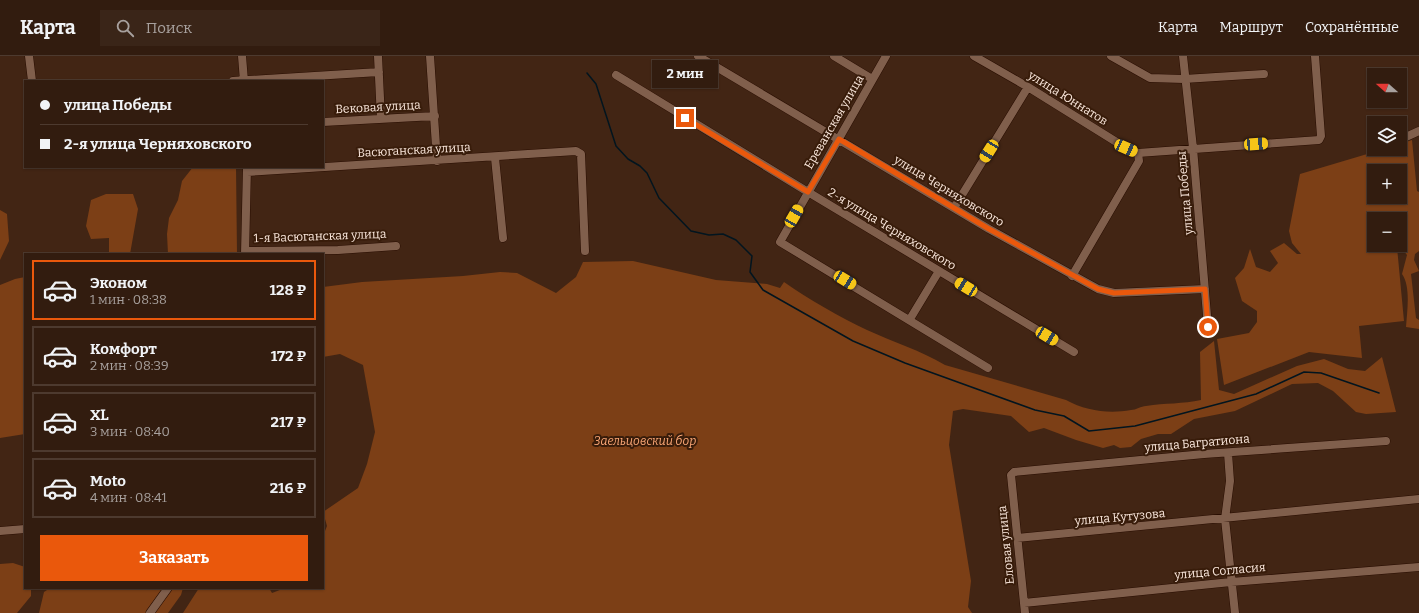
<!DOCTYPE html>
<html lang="ru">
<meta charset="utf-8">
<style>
body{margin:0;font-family:Bitter,serif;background:#3a2518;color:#f1f3f6;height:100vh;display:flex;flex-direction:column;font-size:15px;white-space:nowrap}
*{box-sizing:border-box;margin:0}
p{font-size:13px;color:#a8a19e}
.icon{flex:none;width:22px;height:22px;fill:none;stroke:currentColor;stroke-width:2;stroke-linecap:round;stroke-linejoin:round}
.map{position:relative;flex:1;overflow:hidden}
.sheet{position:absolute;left:24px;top:197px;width:300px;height:336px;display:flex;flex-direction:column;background:#321c0f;border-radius:0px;box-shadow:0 1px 3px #0004,0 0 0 1px #4d3a2f}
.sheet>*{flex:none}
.top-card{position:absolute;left:24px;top:24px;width:300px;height:88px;border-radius:0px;box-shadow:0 1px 3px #0004,0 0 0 1px #4d3a2f;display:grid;align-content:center;height:88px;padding:0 16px;background:#321c0f}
.needle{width:26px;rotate:291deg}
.fabs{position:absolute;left:1367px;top:12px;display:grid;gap:8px}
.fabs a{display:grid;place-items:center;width:40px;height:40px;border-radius:0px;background:#321c0f;box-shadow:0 1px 3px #0004,0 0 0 1px #4d3a2f;font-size:20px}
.end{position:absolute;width:18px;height:18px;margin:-9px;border:5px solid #ea580c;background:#fff;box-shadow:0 0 0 2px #fff}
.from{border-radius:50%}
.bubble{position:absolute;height:28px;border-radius:0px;background:#321c0f;box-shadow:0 1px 3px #0004,0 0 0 1px #4d3a2f;font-size:13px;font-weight:700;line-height:28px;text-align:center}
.car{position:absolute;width:12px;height:24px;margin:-12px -6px;border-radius:5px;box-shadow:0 0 3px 1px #0007;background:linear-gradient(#f5c518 24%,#345 0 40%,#f5c518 0 76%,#345 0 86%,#f5c518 0)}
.top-card b{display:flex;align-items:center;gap:14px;height:38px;font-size:15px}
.top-card b+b{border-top:1px solid #4d3a2f}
.top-card i{width:10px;height:10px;background:#f1f3f6}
ul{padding:7px 0 0;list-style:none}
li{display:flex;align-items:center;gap:12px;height:60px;margin:0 8px 6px;padding:0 8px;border:2px solid #4d3a2f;border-radius:0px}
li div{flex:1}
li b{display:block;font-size:15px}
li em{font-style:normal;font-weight:700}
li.selected{border-color:#ea580c}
li>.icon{width:36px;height:36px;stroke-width:1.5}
.primary-button{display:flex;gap:8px;margin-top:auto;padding:8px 16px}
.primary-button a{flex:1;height:46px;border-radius:0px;background:#ea580c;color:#fff;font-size:16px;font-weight:700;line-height:46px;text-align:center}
header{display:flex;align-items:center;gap:24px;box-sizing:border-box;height:56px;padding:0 20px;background:#321c0f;border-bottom:1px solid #4d3a2f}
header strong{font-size:19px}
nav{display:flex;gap:22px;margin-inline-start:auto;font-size:14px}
.search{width:280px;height:36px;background:#3a2518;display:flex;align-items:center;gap:10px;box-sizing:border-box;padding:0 14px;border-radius:0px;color:#a8a19e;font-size:15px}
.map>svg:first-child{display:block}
.green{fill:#7c3f16;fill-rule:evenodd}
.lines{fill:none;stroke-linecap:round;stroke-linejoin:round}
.stream{stroke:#02151f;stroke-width:1.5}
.minor-casing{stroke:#280d00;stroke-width:9}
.minor{stroke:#805f4c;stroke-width:8}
.route{stroke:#ea580c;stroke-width:5}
.labels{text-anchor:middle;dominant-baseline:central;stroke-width:4;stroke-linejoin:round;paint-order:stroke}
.street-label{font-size:12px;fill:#fce9de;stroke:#381c0a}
.park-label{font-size:12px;font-style:italic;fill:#fba776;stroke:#381c0a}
</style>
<header>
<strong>Карта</strong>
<div class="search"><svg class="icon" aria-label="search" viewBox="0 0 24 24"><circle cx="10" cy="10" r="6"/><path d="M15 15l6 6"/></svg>Поиск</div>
<nav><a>Карта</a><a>Маршрут</a><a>Сохранённые</a></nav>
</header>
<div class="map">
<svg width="1419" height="557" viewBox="0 0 1419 557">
<rect width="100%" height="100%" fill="#422514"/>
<!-- green -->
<path class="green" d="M1412 84 1417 135 1419 136V195L1415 198 1414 204 1419 215 1411 218 1416 262 1419 264V273L1406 271C1407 255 1411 231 1402 218L1407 199 1402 193 1403 190 1397 191 1404 265 1359 270 1362 302 1309 296 1224 329 1217 283 1249 277 1257 266V255L1242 245 1235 222 1244 212 1250 193 1256 211 1270 216 1278 207 1270 195 1284 187 1297 198H1301L1292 187 1289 175 1300 118 1384 93H1400V88ZM1374 115H1400V141H1374ZM1374 163H1400V189H1374Z
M193 111H236L237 198H168L167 178 169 162 178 144 182 125Z
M106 138H133L138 153 130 198H109V182L91 183 86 170 91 144Z
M0 154 7 158 9 185 0 204Z
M633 205 716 224 767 228 780 232 784 226C810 244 838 260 867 274 893 286 920 294 945 309L1066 344C1086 355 1109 358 1131 354 1136 354 1141 350 1146 350 1165 347 1183 348 1201 344L1200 296 1214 285 1219 334 1234 338 1297 310 1324 303 1348 313 1365 315 1382 301 1396 356 1366 358 1356 356 1333 335 1318 327 1292 328 1235 355 1194 363 1171 378H1158L1141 383 1131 391 1120 392 1114 389 1103 392 1076 384 1044 372 1029 376 1011 360 963 353 953 355 949 389 971 525 968 551 972 557H183L199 532H269L272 537 285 532H323V480L327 470 323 456 358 432 367 408 375 376 363 309 340 298 323 301V231L362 226 463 220 500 216 517 217 556 237 576 221 583 206Z
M25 221V378L0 382V229L15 223Z
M13 507 25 511V532H31V540L17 557H0V508Z
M50 532H183L181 539 168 557H39L44 536Z"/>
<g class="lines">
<!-- stream -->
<path class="stream" d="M587 17 596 28 616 90 628 103 640 110 647 117 659 142 691 175 709 179 723 178 736 184 752 200 750 216 763 234 853 285 905 307 1035 354 1064 360 1089 375 1135 370 1256 338 1304 316 1321 317 1379 337"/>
<defs>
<path id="minor" d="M29 0 32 25
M242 0 244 25
M378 0 381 63
M430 0 437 105
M698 0 989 173 1098 233 1114 237 1205 233
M834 0 872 23
M886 0 780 186 988 312
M974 0 1028 31 1126 92 1138 97 1319 84 1321 80 1315 0
M1111 0 1150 22 1184 23 1264 18
M1183 0 1193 92 1208 271
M616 19 808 136 1074 296
M233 25 379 16
M323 66 435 60
M1408 80 1419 75
M495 102 503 182
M247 116 576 95 581 98 585 195
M954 152 1028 31
M245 195 338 194 396 190
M245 198 247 111
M1072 220 1139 105 1138 97
M910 263 939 215
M1228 397 1230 425 1225 463 1235 557
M0 475 25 473
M1017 482 1419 443
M1024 547 1231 526 1419 511
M150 557 168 532
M1025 557 1011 419 1014 416 1204 398 1386 385"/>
</defs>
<!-- minor casing -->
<use href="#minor" class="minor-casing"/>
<!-- minor -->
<use href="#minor" class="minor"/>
</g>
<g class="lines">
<!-- route -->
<path class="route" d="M685 62 808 136 839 83 989 173 1098 233 1114 237 1205 233 1208 271"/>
</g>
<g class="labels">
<!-- street labels -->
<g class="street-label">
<text transform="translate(1068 42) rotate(32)">улица Юннатов</text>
<text transform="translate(378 51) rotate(-3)">Вековая улица</text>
<text transform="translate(834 66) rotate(-60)">Ереванская улица</text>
<text transform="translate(414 94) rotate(-3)">Васюганская улица</text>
<text transform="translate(949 135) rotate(31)">улица Черняховского</text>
<text transform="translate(1185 137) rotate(-95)">улица Победы</text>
<text transform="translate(892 173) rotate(31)">2-я улица Черняховского</text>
<text transform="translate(320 180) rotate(-2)">1-я Васюганская улица</text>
<text transform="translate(1197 387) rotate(-5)">улица Багратиона</text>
<text transform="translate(1120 461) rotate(-5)">улица Кутузова</text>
<text transform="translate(1006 489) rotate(-96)">Еловая улица</text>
<text transform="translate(1220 515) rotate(-5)">улица Согласия</text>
</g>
<!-- park labels -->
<g class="park-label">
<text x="645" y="385">Заельцовский бор</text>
</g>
</g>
</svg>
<div class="fabs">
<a><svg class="needle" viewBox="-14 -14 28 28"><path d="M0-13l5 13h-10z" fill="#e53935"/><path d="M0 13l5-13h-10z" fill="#a8a19e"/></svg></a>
<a><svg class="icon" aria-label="layers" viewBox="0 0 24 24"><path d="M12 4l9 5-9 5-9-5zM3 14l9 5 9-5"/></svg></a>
<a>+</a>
<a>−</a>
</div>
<i class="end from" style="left:1208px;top:271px"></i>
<i class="end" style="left:685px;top:62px"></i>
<div class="bubble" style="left:652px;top:4px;width:66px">2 мин</div>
<i class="car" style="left:1256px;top:88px;rotate:86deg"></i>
<i class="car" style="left:1126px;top:92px;rotate:114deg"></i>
<i class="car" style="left:989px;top:95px;rotate:212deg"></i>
<i class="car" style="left:794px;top:160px;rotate:30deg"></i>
<i class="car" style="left:845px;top:224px;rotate:121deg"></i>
<i class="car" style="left:966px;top:231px;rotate:301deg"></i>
<i class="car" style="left:1047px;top:280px;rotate:121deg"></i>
<div class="top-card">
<b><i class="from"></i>улица Победы</b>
<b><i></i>2-я улица Черняховского</b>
</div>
<section class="sheet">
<ul>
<li class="selected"><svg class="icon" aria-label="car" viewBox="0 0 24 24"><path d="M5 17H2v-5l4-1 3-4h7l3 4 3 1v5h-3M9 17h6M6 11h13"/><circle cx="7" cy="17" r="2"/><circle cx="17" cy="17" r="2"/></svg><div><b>Эконом</b><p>1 мин · 08:38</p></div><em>128 ₽</em></li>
<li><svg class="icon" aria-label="car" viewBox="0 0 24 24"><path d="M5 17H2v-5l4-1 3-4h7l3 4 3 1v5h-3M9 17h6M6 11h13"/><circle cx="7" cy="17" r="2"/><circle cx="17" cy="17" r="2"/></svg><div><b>Комфорт</b><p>2 мин · 08:39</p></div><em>172 ₽</em></li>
<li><svg class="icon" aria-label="car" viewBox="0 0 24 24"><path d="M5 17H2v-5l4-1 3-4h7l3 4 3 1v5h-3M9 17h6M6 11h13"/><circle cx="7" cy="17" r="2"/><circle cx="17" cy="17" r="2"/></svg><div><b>XL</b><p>3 мин · 08:40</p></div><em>217 ₽</em></li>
<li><svg class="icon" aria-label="car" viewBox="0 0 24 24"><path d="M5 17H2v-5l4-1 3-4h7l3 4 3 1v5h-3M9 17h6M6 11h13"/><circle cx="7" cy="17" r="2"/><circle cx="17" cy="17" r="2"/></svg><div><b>Moto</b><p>4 мин · 08:41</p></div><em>216 ₽</em></li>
</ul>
<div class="primary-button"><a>Заказать</a></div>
</section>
</div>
